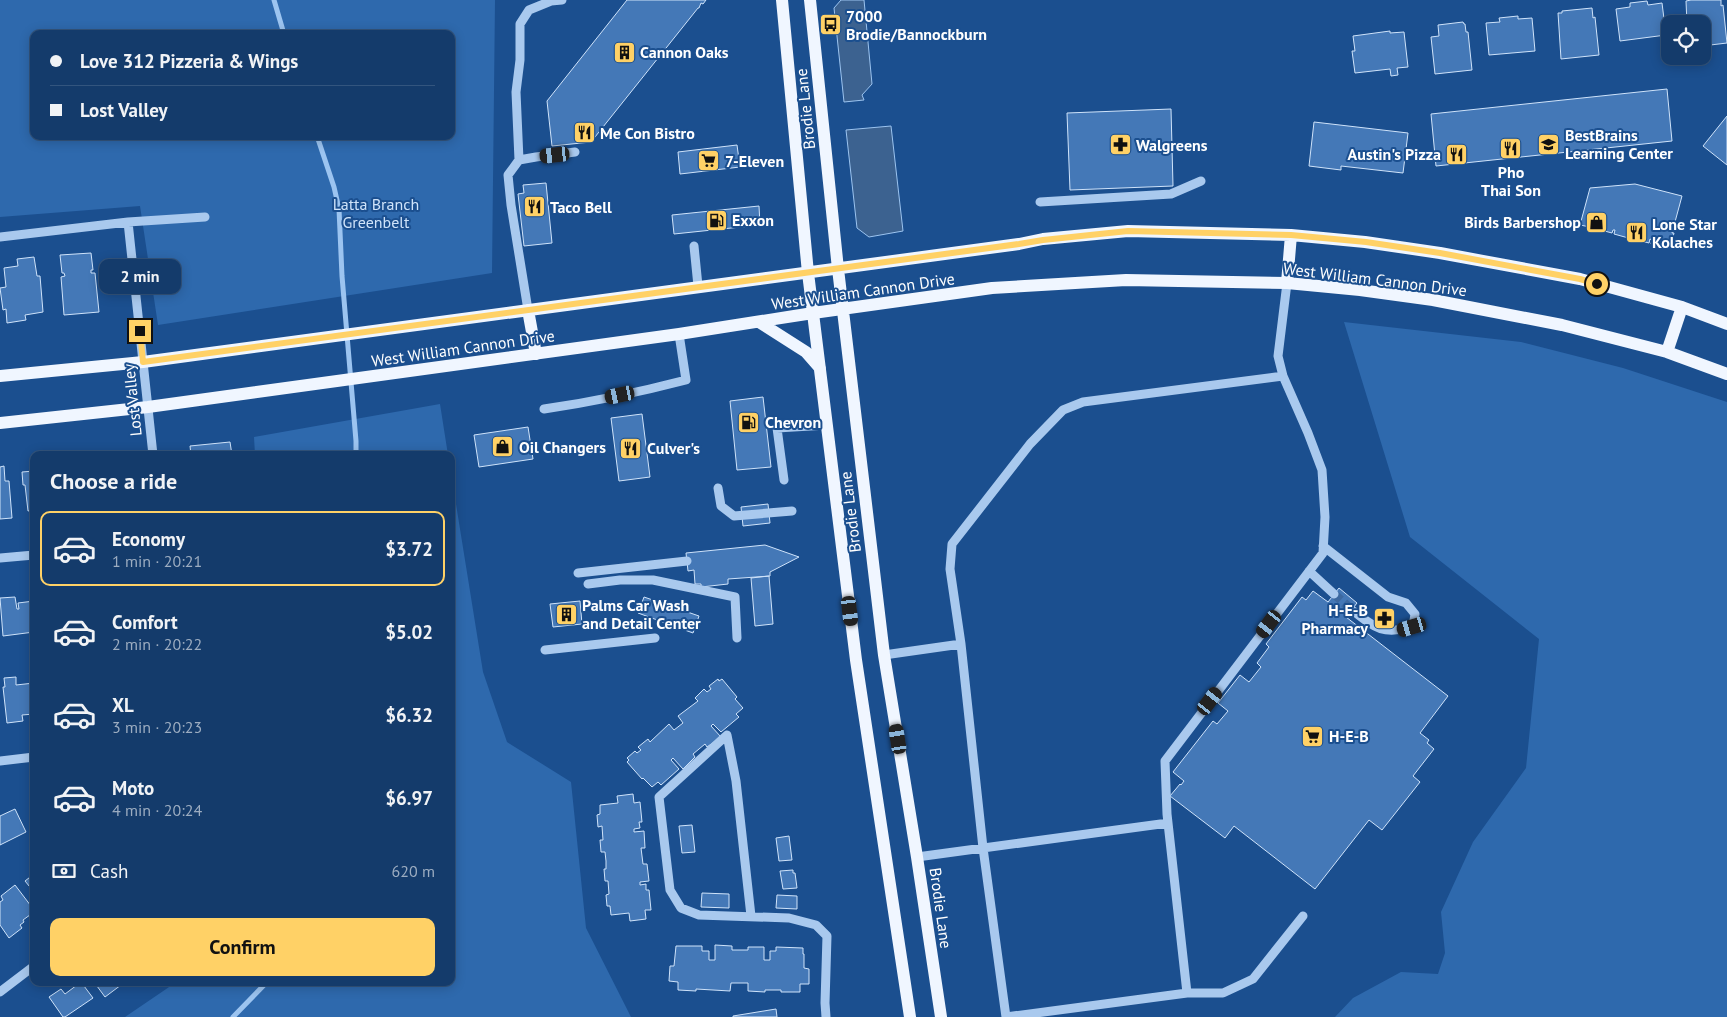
<!DOCTYPE html>
<meta charset="utf-8">
<style>
body{margin:0;font-family:"PT Sans",sans-serif;background:#214673;color:#f1f3f6;height:100vh;display:flex;flex-direction:column;font-size:19px;white-space:nowrap}
*{box-sizing:border-box;margin:0}
p{font-size:16px;color:#9dadc1}
.icon{flex:none;width:28px;height:28px;fill:none;stroke:currentColor;stroke-width:2;stroke-linecap:round;stroke-linejoin:round}
.map{position:relative;flex:1;overflow:hidden}
.side{position:absolute;left:30px;top:451px;width:425px;height:535px;display:flex;flex-direction:column;background:#143b6b;border-radius:10px;box-shadow:0 2px 12px #0003,0 0 0 1px #33557e}
.side>*{flex:none}
.top-card{position:absolute;left:30px;top:30px;width:425px;height:110px;border-radius:10px;box-shadow:0 2px 12px #0003,0 0 0 1px #33557e;display:grid;align-content:center;height:110px;padding:0 20px;background:#143b6b}
.fabs{position:absolute;left:1661px;top:15px;display:grid;gap:10px}
.fabs a{display:grid;place-items:center;width:50px;height:50px;border-radius:10px;background:#143b6b;box-shadow:0 2px 12px #0003,0 0 0 1px #33557e;font-size:25px}
.end{position:absolute;width:22px;height:22px;margin:-11px;border:6px solid #ffd166;background:#111;box-shadow:0 0 0 2px #111}
.from{border-radius:50%}
.bubble{position:absolute;height:35px;border-radius:10px;background:#143b6b;box-shadow:0 2px 12px #0003,0 0 0 1px #33557e;font-size:16px;font-weight:800;line-height:35px;text-align:center}
.car{position:absolute;width:15px;height:30px;margin:-15px -8px;border-radius:6px;box-shadow:0 0 4px 1px #0007;background:linear-gradient(#222 24%,#8ab4d8 0 40%,#222 0 76%,#8ab4d8 0 86%,#222 0)}
.top-card b{display:flex;align-items:center;gap:18px;height:48px;font-size:19px}
.top-card b+b{border-top:1px solid #33557e}
.top-card i{width:12px;height:12px;background:#f1f3f6}
ul{padding:0;list-style:none}
li{display:flex;align-items:center;gap:15px;height:75px;margin:0 10px 8px;padding:0 10px;border:2px solid transparent;border-radius:10px}
li div{flex:1}
li b{display:block;font-size:19px}
li em{font-style:normal;font-weight:800}
li.current{border-color:#ffd166}
li>.icon{width:45px;height:45px;stroke-width:1.5}
h2{padding:0 20px;font-size:22px;line-height:60px}
.pay{display:flex;align-items:center;gap:12px;height:55px;padding:0 20px;font-size:19px}
.pay p{margin-inline-start:auto}
.button{display:flex;gap:10px;margin-top:auto;padding:10px 20px}
.button a{flex:1;height:58px;border-radius:10px;background:#ffd166;color:#111;font-size:20px;font-weight:800;line-height:58px;text-align:center}
.map>svg:first-child{display:block}
.green{fill:#2e69ad;fill-rule:evenodd}
.water{fill:#3c6290;stroke:#9cc4f0}
.lines{fill:none;stroke-linecap:round;stroke-linejoin:round}
.stream{stroke:#9cc4f0;stroke-width:5}
.building{fill:#4478b7;stroke:#cfe3fa}
.minor-tunnel{stroke:#3d69a0;stroke-width:9;stroke-dasharray:9 4.5;stroke-linecap:butt}
.minor{stroke:#a9c9ee;stroke-width:9}
.major{stroke:#f0f6ff;stroke-width:12}
.route{stroke:#ffd166;stroke-width:6}
.labels{text-anchor:middle;dominant-baseline:central;stroke-width:4;stroke-linejoin:round;paint-order:stroke}
.poi-label{font-size:16px;font-weight:bold;fill:#fff;stroke:#1b4f8f;text-anchor:start}
.street-label{font-size:16px;fill:#fff;stroke:#1b4f8f}
.park-label{font-size:16px;fill:#cfe3fa;stroke:#1b4f8f}
</style>
<div class="map">
<svg width="1727" height="1017" viewBox="0 0 1727 1017">
<rect width="100%" height="100%" fill="#1b4f8f"/>
<!-- green -->
<path class="green" d="M0 0H495L492 273 158 325 140 206 0 217ZM34 34H451V136H34Z
M1344 322 1521 342 1623 368 1727 402V1017H1335L1353 998 1401 972 1438 974 1445 953 1441 912 1473 842 1526 768 1539 639 1410 537Z
M440 404 448 455H255L254 437Z
M451 473 483 672 507 742 571 782 586 928 631 1017H125L175 983 451 982Z"/>
<!-- water -->
<path class="water" d="M841 0H864L872 84 862 95 864 100 844 102 834 8Z
M891 126 903 231 869 237 857 228 846 130Z"/>
<g class="lines">
<!-- stream -->
<path class="stream" d="M274 0 284 34
M317 136 334 187 339 209 342 276 356 441V455
M233 1017 267 982"/>
</g>
<!-- building -->
<path class="building" d="M627 0H706L703 4 701 3 699 8H698L591 142 552 146 547 101Z
M1691 0H1721V6L1723 5 1727 43 1702 46V24H1687L1686 1Z
M1647 1 1648 5 1662 3 1666 35 1620 41 1616 9 1630 7V3Z
M1592 8 1593 18 1595 17 1599 55 1561 59 1558 13H1562V11Z
M1518 16V19L1532 18 1535 51 1489 55 1486 23 1500 22 1499 18Z
M1463 22 1464 24H1465L1466 32H1468L1472 70 1435 74 1431 37 1439 36 1438 25Z
M1390 31V33L1404 32 1408 67 1397 68 1398 75 1391 76 1390 69 1355 73 1352 51H1355L1353 36Z
M1667 89 1672 141 1436 166 1431 114Z
M1171 109 1173 186 1070 190 1067 113Z
M1727 116V165L1703 146Z
M1314 122 1408 133 1403 173 1341 166V170L1309 166Z
M737 145 740 167 680 174 678 152Z
M546 183 552 243 524 246 518 194 524 193 523 185Z
M1635 184 1682 196 1672 233H1674L1671 245 1668 244 1667 248 1651 244 1652 240 1650 239 1649 243 1634 239 1635 235H1633L1632 239 1614 234 1615 230H1613L1612 233 1597 229 1598 226 1596 225 1595 228 1580 225 1590 188Z
M759 206 760 225 674 234 672 215Z
M91 253 93 270H91V273H95L99 312 64 315 61 277 65 276 64 273H62L60 255Z
M34 257 37 276H40L43 312 25 315 26 320 7 323 6 309 3 310 0 288 6 287 4 268 18 266 17 259Z
M763 397 771 467 737 470 730 401Z
M642 414 650 477 619 481 611 418Z
M528 427 533 459 479 467 474 435Z
M230 442 232 455H191L190 446Z
M4 466 5 481H9L12 518 0 519V467Z
M34 471V510L28 511 25 485H23L22 472Z
M768 504 770 523 743 526 741 507Z
M765 545 799 557 770 572V576L728 579V584L701 587V584H695L694 570 688 571 686 553Z
M769 576 773 624 755 626 751 578Z
M1339 588 1357 603 1346 617 1448 696 1420 733 1429 740 1427 743 1434 749 1413 776 1420 782 1382 830 1369 820 1315 889 1234 826 1225 838 1170 796 1180 784 1181 785 1184 781 1173 772 1213 721 1217 724 1228 711 1218 703 1240 675 1249 682 1261 667 1257 663 1269 647 1266 644 1302 597 1306 600 1313 591 1328 602Z
M15 597 17 609H19L18 603 34 601V632L3 636 0 598Z
M644 597 699 616 693 633 638 613Z
M580 601 582 624 553 627 550 604Z
M16 677V685L34 683V714L22 715 23 721 7 723 3 687H5L4 678Z
M718 679 719 681 722 679 737 697 735 699 743 708 736 714 739 717 721 732 713 724 711 726 721 737 707 747 705 744 693 754 695 757 683 769 673 758 671 760 679 769 661 785 658 782 652 787 643 778 642 779 627 762 629 760 627 758 635 751 637 753 641 750 638 747 648 739 650 742 669 724 674 730 683 723 678 716 698 701 695 698 704 689 707 692 711 689 709 686Z
M633 794 634 803 640 802 642 822H639L640 828 634 829V832L644 831 645 848H641L643 864H647L649 881 640 882V885L646 884V890H649L651 910H645L646 919 630 921 629 913 611 915 610 906H607L606 895 609 894 608 881H605L604 869H606V861L605 852H601L600 840H603L602 826 598 827 597 815 600 814V805L618 803 617 796Z
M15 809 26 832 0 845V816Z
M692 825 695 852 682 853 679 826Z
M789 836 792 860 779 861 776 838Z
M793 870V873H795L797 888 783 889 780 871Z
M34 874V892L25 881Z
M15 885 34 910V912L23 920 24 922 20 925 22 928 9 938 0 925V902L3 900 1 896Z
M702 893 729 894V908L701 907Z
M777 895 797 896V909L776 908Z
M715 945 732 946V950H748V947H764V960H770V951H776V947L803 948V954H804V968L809 969V984H800V992H781V990H765V992L748 991V983H731L730 991 696 989V991L678 990V982L669 981 670 966H674L676 946H702V951H709V960H715Z
M81 982 93 998 65 1017H63L49 997 61 989 65 994Z
M94 982H125L105 997Z
M776 1009 777 1017H733V1016Z"/>
<g class="lines">
<!-- minor-tunnel -->
<path class="minor-tunnel" d="M1334 594 1352 610"/>
<!-- minor -->
<path class="minor" d="M519 160 516 92 520 60V24L529 10 551 1 562 0
M1040 202 1171 194 1201 181
M128 222 153 455
M0 237 128 222 205 217
M694 246 698 286
M528 310 511 205 508 175 519 160 536 157 575 152
M1283 376 1083 402 1063 410 1030 444 952 544 950 569 961 644 983 848 1006 1017 1187 993 1167 814 1165 761 1323 553 1325 517 1322 470 1308 433 1283 376 1278 356 1287 283
M544 409C592 402 640 392 686 380L679 334
M784 480 777 428 827 425
M718 488 721 506 734 516 792 511
M1323 546 1388 597 1406 603 1415 614 1413 627C1382 635 1375 628 1352 610
M0 558 34 555
M1309 571 1334 594
M578 573 687 561
M588 584 620 580H653L735 597 737 638
M545 650 655 638
M884 655 961 644
M0 761 34 757
M917 857 1168 823
M751 916 736 781 727 735 659 797 670 890 681 908 699 915 789 918 816 925 827 936 825 1003 826 1017
M0 992 34 966
M1187 993H1223L1253 979 1303 916"/>
<!-- major -->
<path class="major" d="M782 0 808 273 856 660 910 1017
M810 0 838 269 884 655 917 857 941 1017
M1287 283 1291 235
M528 310 536 354
M759 322 806 352 820 368
M1667 352 1682 307
M0 376 143 362 1019 244 1043 239 1128 231 1291 235 1365 242 1440 253 1580 279 1682 307 1727 324
M0 423 148 407 679 334 813 313 992 288 1126 280 1287 283 1360 290 1433 300 1562 325 1667 352 1727 374"/>
</g>
<g class="lines">
<!-- route -->
<path class="route" d="M140 331 143 362 1019 244 1043 240 1128 231 1291 235 1366 242 1440 253 1580 279 1597 284"/>
</g>
<!-- icons -->
<defs>
<symbol id="bus-square" viewBox="-11 -11 22 22"><rect x="-9" y="-9" width="18" height="18" rx="4" fill="#ffd166" stroke="#1b4f8f"/><path d="M-5-6H5V4H4V6H2V4H-2V6H-4V4H-5ZM-3.5-4V0h7V-4ZM-3.5 1.2v1.5H-2V1.2ZM2 1.2v1.5H3.5V1.2Z" fill="#111"/></symbol>
<symbol id="building-square" viewBox="-11 -11 22 22"><rect x="-9" y="-9" width="18" height="18" rx="4" fill="#ffd166" stroke="#1b4f8f"/><path d="M-4-6H4V6H1V3H-1V6H-4ZM-2.5-4.3h1.7v1.8h-1.7ZM.8-4.3h1.7v1.8H.8ZM-2.5-1h1.7V.8h-1.7ZM.8-1h1.7V.8H.8Z" fill="#111"/></symbol>
<symbol id="restaurant-square" viewBox="-11 -11 22 22"><rect x="-9" y="-9" width="18" height="18" rx="4" fill="#ffd166" stroke="#1b4f8f"/><path d="M-5-6h1v4h1v-4h1v4h1v-4h1v5L-1.5 .5V6h-2V.5L-5-1ZM5-6V6H3V1.5H1.5Q1.5-4 5-6Z" fill="#111"/></symbol>
<symbol id="school-square" viewBox="-11 -11 22 22"><rect x="-9" y="-9" width="18" height="18" rx="4" fill="#ffd166" stroke="#1b4f8f"/><path d="M0-5L7-2L0 1L-7-2ZM-4 1L0 2.5L4 1V4Q0 6-4 4Z" fill="#111"/></symbol>
<symbol id="pharmacy-square" viewBox="-11 -11 22 22"><rect x="-9" y="-9" width="18" height="18" rx="4" fill="#ffd166" stroke="#1b4f8f"/><path d="M-2-6h4v4h4v4h-4v4h-4v-4h-4v-4h4Z" fill="#111"/></symbol>
<symbol id="supermarket-square" viewBox="-11 -11 22 22"><rect x="-9" y="-9" width="18" height="18" rx="4" fill="#ffd166" stroke="#1b4f8f"/><path d="M-6-5.5h2.5l.6 2H6L4.5 2H-2.5L-4.4-4H-6ZM-1.5 3.2a1.3 1.3 0 1 0 .1 0ZM3 3.2a1.3 1.3 0 1 0 .1 0Z" fill="#111"/></symbol>
<symbol id="fuel-square" viewBox="-11 -11 22 22"><rect x="-9" y="-9" width="18" height="18" rx="4" fill="#ffd166" stroke="#1b4f8f"/><path d="M-5.5-6h7V0h2V4h1.3V-2.5L3-4.5l.8-.8L6-3V5H2.5V1h-1V6h-7ZM-4.2-4.7v3.2H.2V-4.7Z" fill="#111"/></symbol>
<symbol id="shop-square" viewBox="-11 -11 22 22"><rect x="-9" y="-9" width="18" height="18" rx="4" fill="#ffd166" stroke="#1b4f8f"/><path d="M-5-2.5h2.3a2.7 3.5 0 0 1 5.4 0H5L5.5 6h-11ZM-1.5-2.5h3a1.5 2.3 0 0 0-3 0Z" fill="#111"/></symbol>
</defs>
<g fill-rule="evenodd">
<use href="#bus-square" x="818" y="12" width="25" height="25"/>
<use href="#building-square" x="612" y="40" width="25" height="25"/>
<use href="#restaurant-square" x="572" y="120" width="25" height="25"/>
<use href="#school-square" x="1536" y="132" width="25" height="25"/>
<use href="#pharmacy-square" x="1108" y="132" width="25" height="25"/>
<use href="#restaurant-square" x="1498" y="136" width="25" height="25"/>
<use href="#restaurant-square" x="1444" y="142" width="25" height="25"/>
<use href="#supermarket-square" x="696" y="148" width="25" height="25"/>
<use href="#restaurant-square" x="522" y="194" width="25" height="25"/>
<use href="#fuel-square" x="704" y="208" width="25" height="25"/>
<use href="#shop-square" x="1584" y="210" width="25" height="25"/>
<use href="#restaurant-square" x="1624" y="220" width="25" height="25"/>
<use href="#fuel-square" x="736" y="410" width="25" height="25"/>
<use href="#shop-square" x="490" y="434" width="25" height="25"/>
<use href="#restaurant-square" x="618" y="436" width="25" height="25"/>
<use href="#building-square" x="554" y="602" width="25" height="25"/>
<use href="#pharmacy-square" x="1372" y="606" width="25" height="25"/>
<use href="#supermarket-square" x="1300" y="724" width="25" height="25"/>
</g>
<g class="labels">
<!-- poi labels -->
<g class="poi-label">
<text x="846" y="16">7000<tspan x="846" dy="18">Brodie/Bannockburn</tspan></text>
<text x="640" y="52">Cannon Oaks</text>
<text x="600" y="133">Me Con Bistro</text>
<text x="1565" y="135">BestBrains<tspan x="1565" dy="18">Learning Center</tspan></text>
<text x="1136" y="145">Walgreens</text>
<text x="1441" y="154" text-anchor="end">Austin's Pizza</text>
<text x="725" y="161">7-Eleven</text>
<text x="1511" y="172" text-anchor="middle">Pho<tspan x="1511" dy="18">Thai Son</tspan></text>
<text x="550" y="207">Taco Bell</text>
<text x="732" y="220">Exxon</text>
<text x="1581" y="222" text-anchor="end">Birds Barbershop</text>
<text x="1652" y="224">Lone Star<tspan x="1652" dy="18">Kolaches</tspan></text>
<text x="765" y="422">Chevron</text>
<text x="519" y="447">Oil Changers</text>
<text x="647" y="448">Culver's</text>
<text x="582" y="605">Palms Car Wash<tspan x="582" dy="18">and Detail Center</tspan></text>
<text x="1368" y="610" text-anchor="end">H-E-B<tspan x="1368" dy="18">Pharmacy</tspan></text>
<text x="1329" y="736">H-E-B</text>
</g>
<!-- street labels -->
<g class="street-label">
<text transform="translate(805 109) rotate(-96)">Brodie Lane</text>
<text transform="translate(1375 279) rotate(7)">West William Cannon Drive</text>
<text transform="translate(863 291) rotate(-8)">West William Cannon Drive</text>
<text transform="translate(463 348) rotate(-8)">West William Cannon Drive</text>
<text transform="translate(132 400) rotate(-96)">Lost Valley</text>
<text transform="translate(850 512) rotate(-97)">Brodie Lane</text>
<text transform="translate(941 908) rotate(82)">Brodie Lane</text>
</g>
<!-- park labels -->
<g class="park-label">
<text x="376" y="204">Latta Branch<tspan x="376" dy="18">Greenbelt</tspan></text>
</g>
</g>
</svg>
<div class="fabs">
<a><svg class="icon" aria-label="locate" viewBox="0 0 24 24"><circle cx="12" cy="12" r="6"/><path d="M12 2v4M12 18v4M2 12h4M18 12h4"/></svg></a>
</div>
<i class="end from" style="left:1597px;top:284px"></i>
<i class="end" style="left:140px;top:331px"></i>
<div class="bubble" style="left:99px;top:259px;width:82px">2 min</div>
<i class="car" style="left:555px;top:155px;rotate:264deg"></i>
<i class="car" style="left:620px;top:395px;rotate:258deg"></i>
<i class="car" style="left:850px;top:611px;rotate:173deg"></i>
<i class="car" style="left:1269px;top:624px;rotate:217deg"></i>
<i class="car" style="left:1412px;top:627px;rotate:254deg"></i>
<i class="car" style="left:1210px;top:701px;rotate:37deg"></i>
<i class="car" style="left:898px;top:739px;rotate:351deg"></i>
<div class="top-card">
<b><i class="from"></i>Love 312 Pizzeria &amp; Wings</b>
<b><i></i>Lost Valley</b>
</div>
<section class="side">
<h2>Choose a ride</h2>
<ul>
<li class="current"><svg class="icon" aria-label="car" viewBox="0 0 24 24"><path d="M5 17H2v-5l4-1 3-4h7l3 4 3 1v5h-3M9 17h6M6 11h13"/><circle cx="7" cy="17" r="2"/><circle cx="17" cy="17" r="2"/></svg><div><b>Economy</b><p>1 min · 20:21</p></div><em>$3.72</em></li>
<li><svg class="icon" aria-label="car" viewBox="0 0 24 24"><path d="M5 17H2v-5l4-1 3-4h7l3 4 3 1v5h-3M9 17h6M6 11h13"/><circle cx="7" cy="17" r="2"/><circle cx="17" cy="17" r="2"/></svg><div><b>Comfort</b><p>2 min · 20:22</p></div><em>$5.02</em></li>
<li><svg class="icon" aria-label="car" viewBox="0 0 24 24"><path d="M5 17H2v-5l4-1 3-4h7l3 4 3 1v5h-3M9 17h6M6 11h13"/><circle cx="7" cy="17" r="2"/><circle cx="17" cy="17" r="2"/></svg><div><b>XL</b><p>3 min · 20:23</p></div><em>$6.32</em></li>
<li><svg class="icon" aria-label="car" viewBox="0 0 24 24"><path d="M5 17H2v-5l4-1 3-4h7l3 4 3 1v5h-3M9 17h6M6 11h13"/><circle cx="7" cy="17" r="2"/><circle cx="17" cy="17" r="2"/></svg><div><b>Moto</b><p>4 min · 20:24</p></div><em>$6.97</em></li>
</ul>
<div class="pay"><svg class="icon" aria-label="cash" viewBox="0 0 24 24"><path d="M3 7h18v10H3z"/><circle cx="12" cy="12" r="2"/></svg>Cash<p>620 m</p></div>
<div class="button"><a>Confirm</a></div>
</section>
</div>
